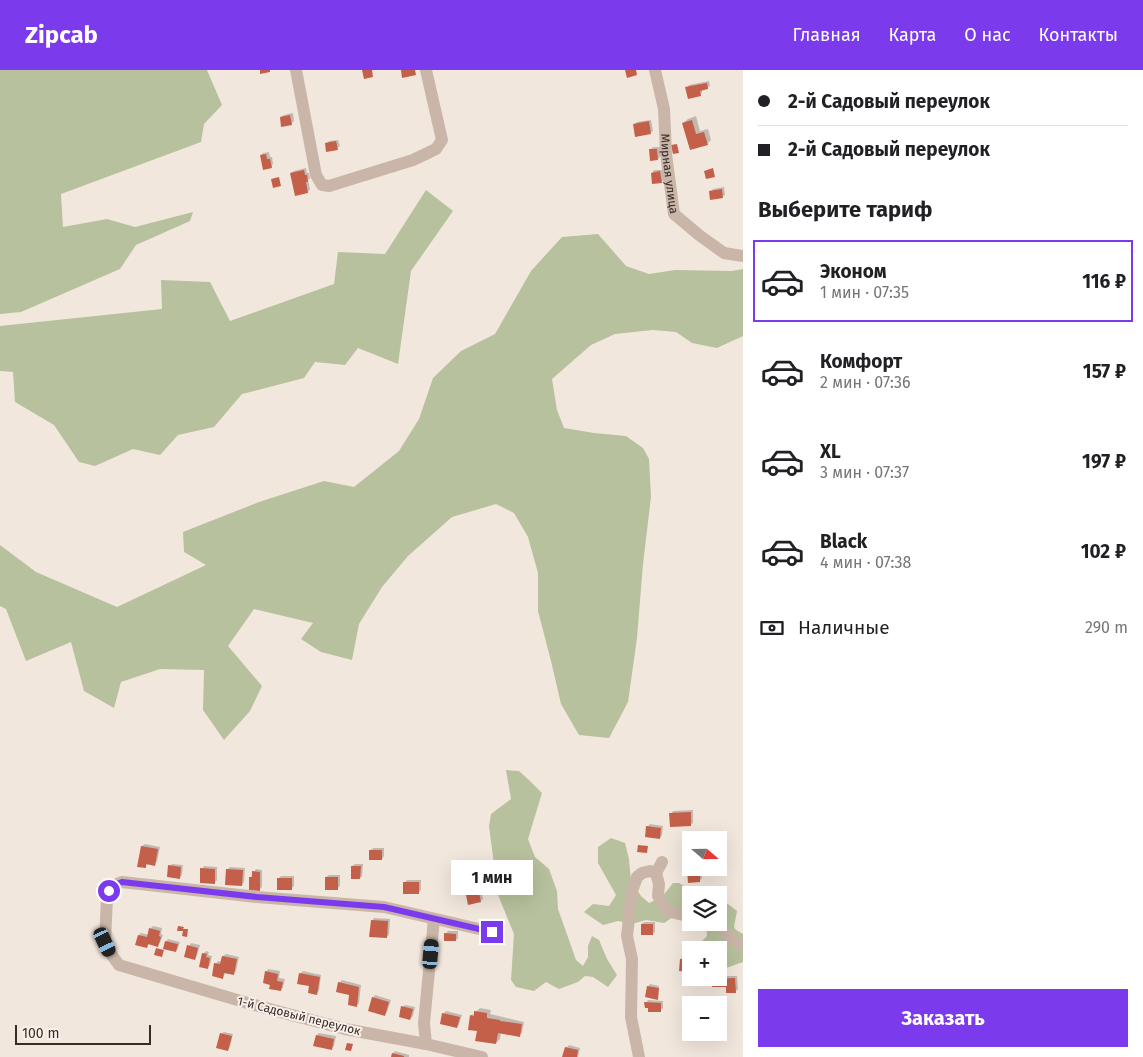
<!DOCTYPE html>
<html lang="ru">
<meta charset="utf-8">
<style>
body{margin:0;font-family:"Fira Sans",sans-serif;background:#f2f2f2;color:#202124;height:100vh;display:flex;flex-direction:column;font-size:19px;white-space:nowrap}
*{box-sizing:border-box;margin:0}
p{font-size:16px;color:#757577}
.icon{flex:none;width:28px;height:28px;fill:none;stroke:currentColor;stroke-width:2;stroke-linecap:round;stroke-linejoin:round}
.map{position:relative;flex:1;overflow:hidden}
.drawer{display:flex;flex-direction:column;background:#fff;width:400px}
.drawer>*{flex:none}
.banner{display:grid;align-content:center;height:110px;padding:0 15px;background:#fff}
.needle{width:32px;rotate:110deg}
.controls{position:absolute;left:682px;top:761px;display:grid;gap:10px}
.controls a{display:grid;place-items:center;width:45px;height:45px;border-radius:0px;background:#fff;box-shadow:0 5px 20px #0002;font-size:25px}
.scale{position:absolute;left:15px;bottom:12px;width:136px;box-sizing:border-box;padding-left:5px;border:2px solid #372c29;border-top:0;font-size:14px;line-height:18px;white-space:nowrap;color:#372c29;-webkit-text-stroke:4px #f9f1e9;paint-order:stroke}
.end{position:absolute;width:22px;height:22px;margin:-11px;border:6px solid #7c3aed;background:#fff;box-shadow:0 0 0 2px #fff}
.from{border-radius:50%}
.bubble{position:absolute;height:35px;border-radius:0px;background:#fff;box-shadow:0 5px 20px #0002;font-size:16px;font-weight:700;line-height:35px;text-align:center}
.car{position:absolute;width:15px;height:30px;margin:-15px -8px;border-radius:6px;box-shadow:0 0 4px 1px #0007;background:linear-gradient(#222 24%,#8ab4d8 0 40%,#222 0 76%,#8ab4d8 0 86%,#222 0)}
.banner b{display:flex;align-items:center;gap:18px;height:48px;font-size:19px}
.banner b+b{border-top:1px solid #e0e0e0}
.banner i{width:12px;height:12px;background:#202124}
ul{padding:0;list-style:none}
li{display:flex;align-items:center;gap:15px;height:82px;margin:0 10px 8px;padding:0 5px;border:2px solid transparent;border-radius:0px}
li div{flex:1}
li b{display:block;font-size:19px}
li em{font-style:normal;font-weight:700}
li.on{border-color:#7c3aed}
li>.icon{width:45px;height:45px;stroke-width:1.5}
h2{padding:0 15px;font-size:22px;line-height:60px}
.pay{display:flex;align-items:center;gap:12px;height:55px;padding:0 15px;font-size:19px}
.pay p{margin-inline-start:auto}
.primary-button{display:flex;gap:10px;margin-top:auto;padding:10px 15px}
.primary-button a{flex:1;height:58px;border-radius:0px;background:#7c3aed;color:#fff;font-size:20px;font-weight:700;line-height:58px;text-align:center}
header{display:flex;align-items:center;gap:30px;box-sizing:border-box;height:70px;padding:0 25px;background:#7c3aed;color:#fff}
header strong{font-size:24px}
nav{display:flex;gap:28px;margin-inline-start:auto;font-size:18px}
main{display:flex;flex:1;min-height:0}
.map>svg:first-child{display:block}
.green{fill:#b7c19d}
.shadow{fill:#0003}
.building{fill:#c45f49}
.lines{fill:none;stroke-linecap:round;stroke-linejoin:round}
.minor{stroke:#cab6a9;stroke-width:12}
.route{stroke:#7c3aed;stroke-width:6}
.labels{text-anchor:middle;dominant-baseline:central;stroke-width:4;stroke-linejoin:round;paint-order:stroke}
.street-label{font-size:12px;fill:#372c29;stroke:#f9f1e9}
</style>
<header>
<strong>Zipcab</strong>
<nav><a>Главная</a><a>Карта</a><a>О нас</a><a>Контакты</a></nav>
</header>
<main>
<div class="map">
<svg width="743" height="987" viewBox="0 0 743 987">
<rect width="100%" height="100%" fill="#f2e7dd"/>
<!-- green -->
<path class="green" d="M0 0H207L222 35 204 54 201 72 61 124 63 157 107 149 135 157 193 142 190 151 136 175 120 199 21 242 0 244Z
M426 120 453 141 411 201 398 294 358 278 345 295 315 292 304 308 242 324 214 357 178 365 160 385 133 379 95 396 79 392 54 355 15 332 13 302 0 301V256L162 239 161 210 210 212 230 251 334 214 338 182 385 184Z
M598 164 626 196 649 204 675 200 732 201 743 199V266L717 278 692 273 676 262 653 260 615 264 591 275 552 309 557 340 564 358 594 363 626 366 643 378 649 389 651 427 643 494 637 568 628 632 609 668 579 665 561 634 551 591 538 541V503L528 467 514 443 496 434 452 447 408 486 382 517 359 554 352 590 321 582 301 569 313 553 254 539 228 576 262 616 250 641 224 670 203 640 204 600 160 599 121 612 114 638 84 621 71 572 26 591 6 539 0 536V475L36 502 117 537 206 495 184 482 183 462 259 432 324 411 354 417 399 381 419 349 433 308 461 281 495 264 531 201 562 167Z
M506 700 519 701 530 711 542 723 528 769 535 787 549 799 557 821 558 839 576 890 583 896 588 887V876L592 866 599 870 607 889 617 905 608 917 593 907 585 906 578 912 559 919 546 912 534 921 516 917 511 910 514 864 498 825 489 756 491 744 511 729Z
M611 768 625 773 629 789 631 811 641 826 649 833 662 827 673 813H679L701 825H691V839L679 843 664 853 646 850 632 854 618 851 603 855 584 842 593 834 609 836 616 825 598 793V777Z
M719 830 728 834 737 841 734 857 736 860 743 864V892L723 899H719V880H693L707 866 706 853 719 852Z"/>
<!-- shadow -->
<path class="shadow" d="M709 11 710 16 707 18 702 19V23L700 25 687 18 689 15Z
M293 43 294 51 291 54 281 47 284 45Z
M696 46 700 61 708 59 711 70 707 74 691 78 683 53 688 49Z
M651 50 653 61 650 63 635 54 637 52Z
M338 70 340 76 337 78 326 74 329 71Z
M653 77H660V87L658 89 651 79Z
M269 82 270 87H272L273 94 271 97 261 86 263 83Z
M306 98 307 103H309L310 108 308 110 310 119 308 122 291 103 294 101Z
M654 100H663L664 110 661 112 652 103Z
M724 117 725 125 722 127 711 121 713 119Z
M693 740V753L690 755 671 744 673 741Z
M650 754 663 756 662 765 660 768 647 757Z
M145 774 160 777 157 792 154 794H148L145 797 142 776Z
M373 778H384V786L382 789 370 781Z
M172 794 183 795 182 805 180 807 170 796Z
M355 794H363L362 806 360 808 352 796Z
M204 796 217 797V810L214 813 202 799Z
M230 797 245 798 244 812 242 815 227 800Z
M691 797 702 798V808L700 811 688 800Z
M256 799 262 800V817L259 820 251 807Z
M329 805H340V816L337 819 326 807Z
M281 806H294V816L292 818 278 809Z
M407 810H421V820L418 823 404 813Z
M480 816 483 829 480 831 467 821 469 818Z
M374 848 390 849 389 865 386 867 372 851Z
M644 852H655V862L652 864 642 854Z
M153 856 162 858 161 864 163 865 160 873 158 875 149 874 147 877 139 865 141 863 149 865 151 858Z
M448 861H458V868L456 870 445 864Z
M168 869 180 872 178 878 176 881 166 872Z
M191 873 200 875 197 886 195 889 189 876Z
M206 881 209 882 208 885 212 886 210 895 208 897 203 884Z
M226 884 239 887 236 901 233 904 226 902 223 907 216 894 218 891 222 892 223 886Z
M683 887H691V900H680L681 889Z
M268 899 280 901 279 908 285 909 283 917 281 920 272 914 266 902Z
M303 901 321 905 319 921 316 923 311 915 300 904Z
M719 906H737L738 919 735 922 727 916 712 909 714 908H719Z
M342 910 361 915 359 933 356 936 350 924 339 913Z
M650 914 659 916 657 927H658L657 928 648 917Z
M375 925 391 930 387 942 385 944 373 928Z
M648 930 663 931V938L661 940 649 937 646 933Z
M405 935 415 937 413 946 410 949 403 937Z
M480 938 491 940 490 944 524 952 522 963 519 965 501 962 500 969 496 973 478 960 471 946Z
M446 941 462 945 459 954 457 957 443 944Z
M224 962 233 964 230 977 228 980 221 964Z
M319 963 336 966 334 976 331 979 317 965Z
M569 975 580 978 578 987H564L566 978Z
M395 981 409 985V987H392L393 984Z"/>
<!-- building -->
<path class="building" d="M260 0H270V2L260 4Z
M362 0H372L373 7 364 9Z
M401 0H415L416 5 402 8Z
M625 0H636L637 5 627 8Z
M707 13 708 19 700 21 701 26 688 29 685 17Z
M290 45 292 55 281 57 280 47Z
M692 50 696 64 704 62 708 75 690 80 682 53Z
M649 51 651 64 635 67 633 54Z
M336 71 338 80 326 82 325 73Z
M677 74 679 83 673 84 671 75Z
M649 79H657L658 90 650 91Z
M266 84 267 89H270L272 98 263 100 260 85Z
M713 98 715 107 706 109 704 101Z
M304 100 305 105H307L308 112H306L308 123 295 126 290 103Z
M660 101 662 113 652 114 651 103Z
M279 107 281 116 273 118 271 109Z
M722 119 723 128 710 130 709 121Z
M691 742V756L670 757 669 743Z
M646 756 661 758 660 769 645 767Z
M638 775 648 776 647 783 637 782Z
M141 776 158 779 155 796 146 794V798L137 797Z
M369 780H382V790H369Z
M168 795 181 797 180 809 167 807Z
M351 796H361L360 809H351Z
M200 798 215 799V814L200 813Z
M226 799 243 800 242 816 225 815Z
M687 799H700V812L688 813Z
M252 801 260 802V821L249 820V807H252Z
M325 807H338V820H325Z
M277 808H292V820H277Z
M403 812H419V824H403Z
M478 818 481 832 468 835 465 820Z
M371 850 388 851 387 868 369 867Z
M641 854H653V865H641Z
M178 856 184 857 183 859H188L187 867 182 866 183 861H177Z
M149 858 160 861 159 866 161 867 158 877 148 874 147 878 135 875 138 865 147 867Z
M444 863 456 864V871H444Z
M165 871 178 874 176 882 163 879Z
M187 875 198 878 195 890 184 887Z
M156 878 164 880 162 887 154 885Z
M202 883 207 884 206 887 210 888 208 899 199 897Z
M222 886 237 889 234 905 224 903 223 909 212 906 214 893 220 894Z
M680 889H691V902L679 901Z
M265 901 278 904 277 911 283 912 281 921 269 919 270 915 263 913Z
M299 903 320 907 317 925 308 923 309 916 297 914Z
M735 908 736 923H726V917H712L711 909Z
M338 912 359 917 357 937 348 935 349 925 336 922Z
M647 916 659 918 658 930 645 927Z
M372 927 389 932 385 946 368 941Z
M644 932 661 933V942H648V938H645Z
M401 936 413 939 410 950 399 947Z
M474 941 487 943V948L500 950V951L522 954 520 967 498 963 496 974 475 971 477 961 468 960 470 945 474 946Z
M442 943 460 947 457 958 440 954Z
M220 963 232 966 228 981 216 978Z
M316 965 334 969 332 980 313 976Z
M347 973 353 974 351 981 345 980Z
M565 977 578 980 577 987H562Z
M392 983 404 986V987H391Z"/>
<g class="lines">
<!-- minor -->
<g class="minor">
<path d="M296 0 316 105 322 115 329 116 413 90 436 79 442 70 426 0"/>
<path id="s1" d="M655 0 664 39 666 84 674 144 699 165 724 183 743 186"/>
<path d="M656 803 659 814 658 826 667 841 691 847"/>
<path d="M712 852C726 857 729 872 743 875"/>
<path d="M426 974 424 953 434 849"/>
<path d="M482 987 426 974 345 959 258 936 119 895 111 884 105 872 107 827C109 818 113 815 122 812L257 827 384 837 492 862"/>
<path d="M639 987 631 947 632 889 627 866 632 821 637 807 642 803 650 801 656 803 662 792"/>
</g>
</g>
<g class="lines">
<!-- route -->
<path class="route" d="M109 821 114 815 122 812 257 827 384 837 492 862"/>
</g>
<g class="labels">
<!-- street labels -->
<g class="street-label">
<text stroke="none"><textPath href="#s1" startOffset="105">Мирная улица</textPath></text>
<text transform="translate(299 946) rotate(14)">1-й Садовый переулок</text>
</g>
</g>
</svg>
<div class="controls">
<a><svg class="needle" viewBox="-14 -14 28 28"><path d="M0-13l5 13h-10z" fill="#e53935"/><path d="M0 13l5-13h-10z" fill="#757577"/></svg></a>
<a><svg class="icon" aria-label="layers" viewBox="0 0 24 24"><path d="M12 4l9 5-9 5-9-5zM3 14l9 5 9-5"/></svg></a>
<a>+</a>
<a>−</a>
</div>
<div class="scale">100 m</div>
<i class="end from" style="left:109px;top:821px"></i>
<i class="end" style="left:492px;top:862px"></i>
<div class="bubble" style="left:451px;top:790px;width:82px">1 мин</div>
<i class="car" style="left:105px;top:872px;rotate:155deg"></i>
<i class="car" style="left:431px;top:884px;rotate:5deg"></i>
</div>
<section class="drawer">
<div class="banner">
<b><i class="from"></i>2-й Садовый переулок</b>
<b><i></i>2-й Садовый переулок</b>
</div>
<h2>Выберите тариф</h2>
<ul>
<li class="on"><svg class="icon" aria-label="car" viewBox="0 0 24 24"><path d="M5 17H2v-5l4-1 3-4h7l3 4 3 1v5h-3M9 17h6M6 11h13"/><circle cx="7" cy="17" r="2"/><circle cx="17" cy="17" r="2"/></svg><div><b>Эконом</b><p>1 мин · 07:35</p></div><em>116 ₽</em></li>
<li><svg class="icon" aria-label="car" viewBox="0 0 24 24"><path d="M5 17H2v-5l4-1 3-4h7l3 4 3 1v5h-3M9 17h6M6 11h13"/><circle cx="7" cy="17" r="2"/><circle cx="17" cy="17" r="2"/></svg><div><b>Комфорт</b><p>2 мин · 07:36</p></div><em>157 ₽</em></li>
<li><svg class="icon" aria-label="car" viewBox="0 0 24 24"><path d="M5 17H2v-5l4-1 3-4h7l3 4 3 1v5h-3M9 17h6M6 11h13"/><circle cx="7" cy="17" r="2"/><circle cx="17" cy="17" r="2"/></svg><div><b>XL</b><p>3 мин · 07:37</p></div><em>197 ₽</em></li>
<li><svg class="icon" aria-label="car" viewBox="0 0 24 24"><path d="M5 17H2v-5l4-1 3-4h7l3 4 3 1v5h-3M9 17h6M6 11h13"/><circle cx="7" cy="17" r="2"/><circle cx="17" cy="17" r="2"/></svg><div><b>Black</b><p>4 мин · 07:38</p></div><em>102 ₽</em></li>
</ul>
<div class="pay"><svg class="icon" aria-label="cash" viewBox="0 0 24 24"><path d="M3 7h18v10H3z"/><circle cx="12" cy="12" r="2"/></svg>Наличные<p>290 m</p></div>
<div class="primary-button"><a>Заказать</a></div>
</section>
</main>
